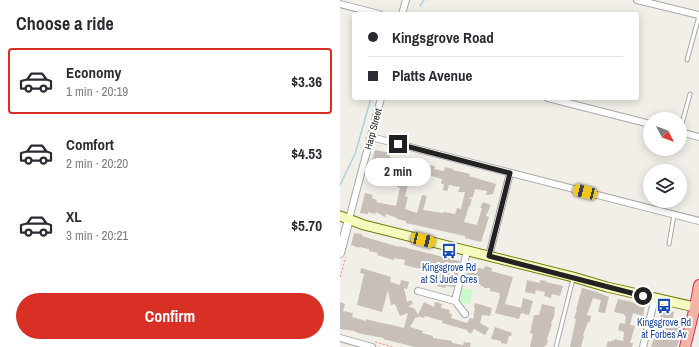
<!DOCTYPE html>
<meta charset="utf-8">
<style>
body{margin:0;font-family:"Archivo Narrow",sans-serif;background:#f7f7f7;color:#2b2b33;height:100vh;display:flex;flex-direction:column;font-size:15px;white-space:nowrap}
*{box-sizing:border-box;margin:0}
p{font-size:13px;color:#7c7c81}
.icon{flex:none;width:22px;height:22px;fill:none;stroke:currentColor;stroke-width:2;stroke-linecap:round;stroke-linejoin:round}
.map{position:relative;flex:1;overflow:hidden}
.sheet{display:flex;flex-direction:column;background:#fff;width:340px}
.sheet>*{flex:none}
.banner{position:absolute;left:12px;top:12px;width:287px;height:88px;border-radius:4px;box-shadow:0 2px 10px #0003;display:grid;align-content:center;height:88px;padding:0 16px;background:#fff}
.needle{width:26px;rotate:131deg}
.tools{position:absolute;left:303px;top:112px;display:grid;gap:8px}
.tools a{display:grid;place-items:center;width:44px;height:44px;border-radius:50%;background:#fff;box-shadow:0 2px 10px #0003;font-size:20px}
.end{position:absolute;width:18px;height:18px;margin:-9px;border:5px solid #222;background:#fff;box-shadow:0 0 0 2px #fff}
.from{border-radius:50%}
.bubble{position:absolute;height:28px;border-radius:14px;background:#fff;box-shadow:0 2px 10px #0003;font-size:13px;font-weight:700;line-height:28px;text-align:center}
.car{position:absolute;width:12px;height:24px;margin:-12px -6px;border-radius:5px;box-shadow:0 0 3px 1px #0007;background:linear-gradient(#f5c518 24%,#345 0 40%,#f5c518 0 76%,#345 0 86%,#f5c518 0)}
.banner b{display:flex;align-items:center;gap:14px;height:38px;font-size:15px}
.banner b+b{border-top:1px solid #e1e1e2}
.banner i{width:10px;height:10px;background:#2b2b33}
ul{padding:0;list-style:none}
li{display:flex;align-items:center;gap:12px;height:66px;margin:0 8px 6px;padding:0 8px;border:2px solid transparent;border-radius:4px}
li div{flex:1}
li b{display:block;font-size:15px}
li em{font-style:normal;font-weight:700}
li.active{border-color:#d93025}
li>.icon{width:36px;height:36px;stroke-width:1.5}
h2{padding:0 16px;font-size:18px;line-height:48px}
.action{display:flex;gap:8px;margin-top:auto;padding:8px 16px}
.action a{flex:1;height:46px;border-radius:24px;background:#d93025;color:#fff;font-size:16px;font-weight:700;line-height:46px;text-align:center}
main{display:flex;flex:1;min-height:0}
.map>svg:first-child{display:block}
.park{fill:#c8facc}
.lines{fill:none;stroke-linecap:round;stroke-linejoin:round}
.stream{stroke:#aad3df;stroke-width:1.5}
.building{fill:#c7bfb8;fill-rule:evenodd}
.service-casing{stroke:#a9a9a9;stroke-width:5}
.minor-casing{stroke:#a9a9a9;stroke-width:8}
.tertiary-casing{stroke:#a9a9a9;stroke-width:10}
.secondary-casing{stroke:#707d05;stroke-width:11}
.trunk-casing{stroke:#dc2a67;stroke-width:12}
.path{stroke:#fa8072;stroke-width:1;stroke-dasharray:2 2;stroke-linecap:butt}
.service{stroke:#fff;stroke-width:3}
.minor{stroke:#fff;stroke-width:6}
.tertiary{stroke:#fff;stroke-width:8}
.secondary{stroke:#f7fabf;stroke-width:9}
.trunk{stroke:#f2b4a3;stroke-width:10}
.route{stroke:#222;stroke-width:5}
.labels{text-anchor:middle;dominant-baseline:central;stroke-width:4;stroke-linejoin:round;paint-order:stroke}
.street-label{font-size:10px;fill:#222;stroke:#fff}
.transit-label{font-size:10px;fill:#164399;stroke:#fff}
</style>
<main>
<section class="sheet">
<h2>Choose a ride</h2>
<ul>
<li class="active"><svg class="icon" aria-label="car" viewBox="0 0 24 24"><path d="M5 17H2v-5l4-1 3-4h7l3 4 3 1v5h-3M9 17h6M6 11h13"/><circle cx="7" cy="17" r="2"/><circle cx="17" cy="17" r="2"/></svg><div><b>Economy</b><p>1 min · 20:19</p></div><em>$3.36</em></li>
<li><svg class="icon" aria-label="car" viewBox="0 0 24 24"><path d="M5 17H2v-5l4-1 3-4h7l3 4 3 1v5h-3M9 17h6M6 11h13"/><circle cx="7" cy="17" r="2"/><circle cx="17" cy="17" r="2"/></svg><div><b>Comfort</b><p>2 min · 20:20</p></div><em>$4.53</em></li>
<li><svg class="icon" aria-label="car" viewBox="0 0 24 24"><path d="M5 17H2v-5l4-1 3-4h7l3 4 3 1v5h-3M9 17h6M6 11h13"/><circle cx="7" cy="17" r="2"/><circle cx="17" cy="17" r="2"/></svg><div><b>XL</b><p>3 min · 20:21</p></div><em>$5.70</em></li>
</ul>
<div class="action"><a>Confirm</a></div>
</section>
<div class="map">
<svg width="359" height="347" viewBox="0 0 359 347">
<rect width="100%" height="100%" fill="#f2efe9"/>
<!-- park -->
<path class="park" d="M122 288 133 291 130 304 119 302Z"/>
<g class="lines">
<!-- stream -->
<path class="stream" d="M80 6 84 0
M0 185 15 154 31 98"/>
</g>
<!-- building -->
<path class="building" d="M35 150 51 153 49 157 75 162V163L95 166 94 169 104 171 105 167 113 169V170L130 174 129 176 156 184 153 194 146 195 147 191 135 189 133 197 128 198 132 199 130 206H129L124 222 137 225 142 208H140L143 202 151 205 146 216 149 217 141 242 125 238V236L66 223V221L57 219V218L46 214 45 217 36 212 35 214 28 212V214L20 213 25 193 33 195 32 198 37 200 36 202 56 206 60 188 57 187 59 181 43 178 42 184 32 181 35 165 31 164ZM85 174 102 179 101 184H104L103 190 107 191 109 185 120 187 118 192H125L121 209 117 208 115 214 104 212 103 213 83 210 87 196 82 195 77 213 65 209 68 197 65 196 69 181 83 183Z
M14 233 22 234V236L59 247V246L120 261 114 287 106 286 105 288 97 286 100 274 93 272 94 271 81 268V269L64 265 65 260 54 258V260L37 255 38 253 29 251V249L19 247V248L11 245Z
M128 266 144 269 145 266 152 268 151 271 173 277 165 304 181 308 183 298 193 301 189 315 181 313 179 319 155 313 160 296 159 295 160 293 150 291V288H144V287L140 285V284L125 280Z
M21 268 51 277 50 282 60 285 61 280 69 282 67 289 64 288 67 302 71 300 73 304 68 306 75 309 78 315 84 302 94 307 95 302 102 304 101 308 110 310 109 313 112 314 111 318 127 323 130 318 133 319 135 308 134 307 135 303 152 308 150 316 142 315 140 323 149 328 145 335 134 329 131 334 127 331V330L102 323 103 321 85 316 84 318 78 316 79 318 76 317 70 327 83 331 82 333 93 336V338L112 341V343L123 345 124 342 131 343 130 347H75L43 339 44 338 22 334 15 332V331L0 329V302L5 304 3 311 13 313 12 317 26 321V319L37 322 47 324H48L64 328 68 313 60 316 55 304 51 305 48 290 42 312 17 305 24 274 20 273Z
M187 280 200 283V280L207 281 206 282 223 286 220 296 212 294 211 298 204 296 205 292 196 290 195 294 185 292Z
M242 288 257 292 269 297 265 313 258 312 261 300 253 298 247 315 251 316 250 322H248L243 335 244 336 241 347H230L236 319 234 318 237 310H236Z
M278 299 297 303 305 306 303 316 293 313 290 325 295 326 290 343H293L292 347H266L268 341 271 342V340L274 341V339L283 341 284 332 278 330 280 323 285 324 286 316 284 315V314L274 312Z
M202 304 215 307 214 317 211 323 212 324 207 339 208 340 206 346 205 345 204 347H190L193 334 190 333 194 315H199Z
M323 309 334 312 332 323 343 326 337 347H311L314 338H311L315 323H318Z
M155 327 172 333 171 336H169L167 344 161 343V341L151 339Z"/>
<g class="lines">
<defs>
<path id="service" d="M347 60 359 16
M340 131 350 94
M329 244 334 215
M216 347 233 279"/>
<path id="minor" d="M297 0 359 15
M0 4 39 14
M62 14 66 0
M208 98 310 124
M340 132 359 137
M31 137 359 221
M9 219 41 98
M149 256 170 173
M78 291 115 301
M125 314 115 301 127 251
M0 338 32 347
M303 347 315 298"/>
<path id="tertiary" d="M0 253 9 219"/>
<path id="secondary" d="M0 216 24 225 233 277 267 287 359 308"/>
<path id="trunk" d="M345 347 355 307 359 285"/>
</defs>
<!-- service casing -->
<use href="#service" class="service-casing"/>
<!-- minor casing -->
<use href="#minor" class="minor-casing"/>
<!-- tertiary casing -->
<use href="#tertiary" class="tertiary-casing"/>
<!-- secondary casing -->
<use href="#secondary" class="secondary-casing"/>
<!-- trunk casing -->
<use href="#trunk" class="trunk-casing"/>
<!-- path -->
<path class="path" d="M0 277 6 257
M35 342 54 347"/>
<!-- service -->
<use href="#service" class="service"/>
<!-- minor -->
<use href="#minor" class="minor"/>
<!-- tertiary -->
<use href="#tertiary" class="tertiary"/>
<!-- secondary -->
<use href="#secondary" class="secondary"/>
<!-- trunk -->
<use href="#trunk" class="trunk"/>
</g>
<g class="lines">
<!-- route -->
<path class="route" d="M58 144 170 173 149 256 303 296"/>
</g>
<!-- icons -->
<defs>
<symbol id="bus-bare" viewBox="-9 -9 18 18"><path d="M-5-6H5V4H4V6H2V4H-2V6H-4V4H-5ZM-3.5-4V0h7V-4ZM-3.5 1.2v1.5H-2V1.2ZM2 1.2v1.5H3.5V1.2Z" fill="#1a4fb4" stroke="#fff" stroke-width="2.5" paint-order="stroke"/></symbol>
</defs>
<g fill-rule="evenodd">
<use href="#bus-bare" x="98" y="240" width="22" height="22"/>
<use href="#bus-bare" x="313" y="295" width="22" height="22"/>
</g>
<g class="labels">
<!-- street labels -->
<g class="street-label">
<text transform="translate(33 129) rotate(-75)">Harp Street</text>
</g>
<!-- transit labels -->
<g class="transit-label">
<text x="109" y="267">Kingsgrove Rd<tspan x="109" dy="12">at St Jude Cres</tspan></text>
<text x="324" y="322">Kingsgrove Rd<tspan x="324" dy="12">at Forbes Av</tspan></text>
</g>
</g>
</svg>
<div class="tools">
<a><svg class="needle" viewBox="-14 -14 28 28"><path d="M0-13l5 13h-10z" fill="#e53935"/><path d="M0 13l5-13h-10z" fill="#7c7c81"/></svg></a>
<a><svg class="icon" aria-label="layers" viewBox="0 0 24 24"><path d="M12 4l9 5-9 5-9-5zM3 14l9 5 9-5"/></svg></a>
</div>
<i class="end from" style="left:303px;top:296px"></i>
<i class="end" style="left:58px;top:144px"></i>
<div class="bubble" style="left:25px;top:158px;width:66px">2 min</div>
<i class="car" style="left:245px;top:192px;rotate:284deg"></i>
<i class="car" style="left:83px;top:240px;rotate:104deg"></i>
<div class="banner">
<b><i class="from"></i>Kingsgrove Road</b>
<b><i></i>Platts Avenue</b>
</div>
</div>
</main>
